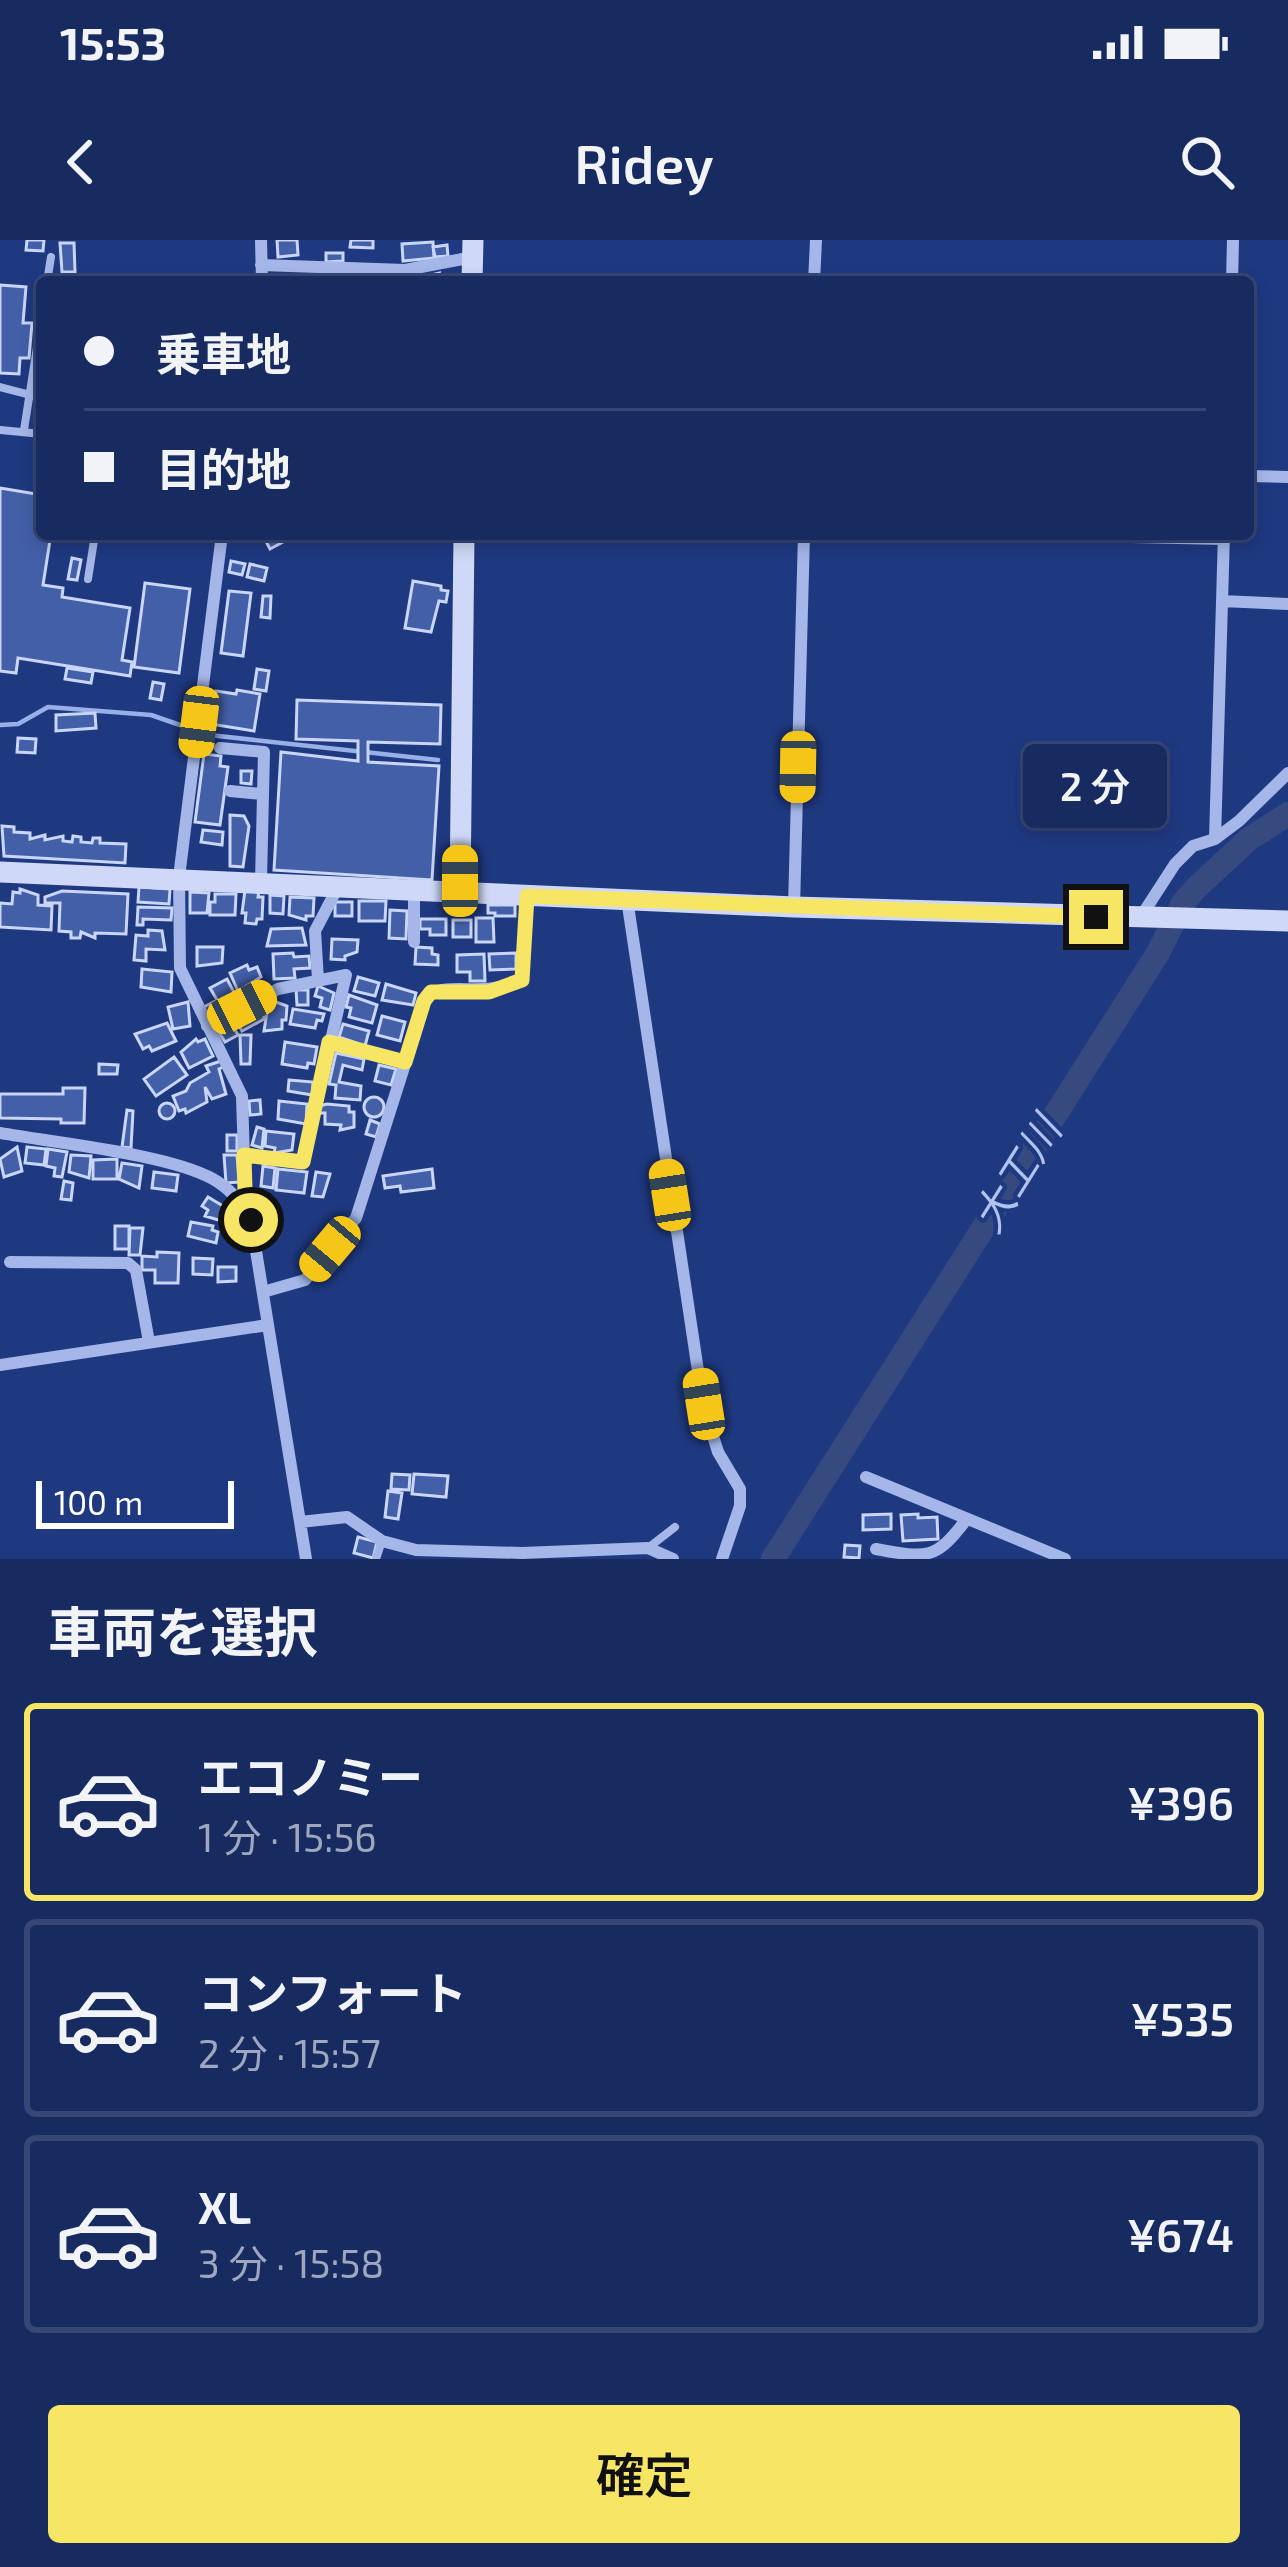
<!DOCTYPE html>
<html lang="ja">
<meta charset="utf-8">
<style>
body{margin:0;font-family:"Exo 2","Noto Sans JP",sans-serif;background:#203367;color:#f1f3f6;height:100vh;display:flex;flex-direction:column;font-size:45px;white-space:nowrap}
*{box-sizing:border-box;margin:0}
p{font-size:39px;color:#9ea7bd}
.icon{flex:none;width:66px;height:66px;fill:none;stroke:currentColor;stroke-width:2;stroke-linecap:round;stroke-linejoin:round}
.map{position:relative;height:1319px;overflow:hidden}
.panel{display:flex;flex-direction:column;background:#172b61;flex:1}
.panel>*{flex:none}
.banner{position:absolute;left:36px;top:36px;width:1218px;height:264px;border-radius:12px;box-shadow:0 6px 18px #0003,0 0 0 3px #364776;display:grid;align-content:center;height:264px;padding:0 48px;background:#172b61}
.scale{position:absolute;left:36px;bottom:30px;width:198px;box-sizing:border-box;padding-left:12px;border:6px solid #fff;border-top:0;font-size:33px;line-height:42px;white-space:nowrap;color:#fff;-webkit-text-stroke:9px #1f3981;paint-order:stroke}
.end{position:absolute;width:54px;height:54px;margin:-27px;border:15px solid #f7e564;background:#111;box-shadow:0 0 0 6px #111}
.from{border-radius:50%}
.bubble{position:absolute;height:84px;border-radius:12px;background:#172b61;box-shadow:0 6px 18px #0003,0 0 0 3px #364776;font-size:39px;font-weight:600;line-height:84px;text-align:center}
.car{position:absolute;width:36px;height:72px;margin:-36px -18px;border-radius:15px;box-shadow:0 0 9px 3px #0007;background:linear-gradient(#f5c518 24%,#345 0 40%,#f5c518 0 76%,#345 0 86%,#f5c518 0)}
.banner b{display:flex;align-items:center;gap:42px;height:114px;font-size:45px}
.banner b+b{border-top:3px solid #364776}
.banner i{width:30px;height:30px;background:#f1f3f6}
ul{padding:0;list-style:none}
li{display:flex;align-items:center;gap:36px;height:198px;margin:0 24px 18px;padding:0 24px;border:6px solid #364776;border-radius:12px}
li div{flex:1}
li b{display:block;font-size:45px}
li em{font-style:normal;font-weight:600}
li.active{border-color:#f7e564}
li>.icon{width:108px;height:108px;stroke-width:1.5}
h2{padding:0 48px;font-size:54px;line-height:144px}
.action{display:flex;gap:24px;margin-top:auto;padding:24px 48px}
.action a{flex:1;height:138px;border-radius:12px;background:#f7e564;color:#111;font-size:48px;font-weight:600;line-height:138px;text-align:center}
.status{display:flex;justify-content:space-between;align-items:center;height:84px;padding:0 60px;background:#172b61;direction:ltr}
.status svg{height:33px;fill:currentColor}
header{display:flex;justify-content:space-between;align-items:center;height:156px;padding:0 48px;background:#172b61;font-size:54px;font-weight:600}
.map>svg:first-child{display:block}
.lines{fill:none;stroke-linecap:round;stroke-linejoin:round}
.stream{stroke:#97b0ea;stroke-width:4.5}
.river{stroke:#374a80;stroke-width:24}
.building{fill:#435fa8;stroke:#c8d5f6;stroke-width:3}
.lane{stroke:#a4b7e8;stroke-width:8}
.street{stroke:#a4b7e8;stroke-width:12}
.secondary{stroke:#cfd9f7;stroke-width:21}
.route{stroke:#f7e564;stroke-width:15}
.labels{text-anchor:middle;dominant-baseline:central;stroke-width:9;stroke-linejoin:round;paint-order:stroke}
.water-label{font-size:42px;font-style:italic;fill:#afc2f0;stroke:#1f3981}
</style>
<div class="status"><b>15:53</b><svg viewBox="0 0 49 12"><path d="M0 12V9h3v3zM5 12V6h3v6zM10 12V3h3v9zM15 12V0h3v12zM26 1h20v11H26zM47 4h2v5h-2z"/></svg></div>
<header><svg class="icon" aria-label="back" viewBox="0 0 24 24"><path d="M15 5l-7 7 7 7"/></svg>Ridey<svg class="icon" aria-label="search" viewBox="0 0 24 24"><circle cx="10" cy="10" r="6"/><path d="M15 15l6 6"/></svg></header>
<div class="map">
<svg width="1288" height="1319" viewBox="0 0 1288 1319">
<rect width="100%" height="100%" fill="#1f3981"/>
<g class="lines">
<!-- stream -->
<path class="stream" d="M0 485 18 484 48 467 151 475 209 495 438 520"/>
<!-- river -->
<path class="river" d="M773 1319 1158 713 1183 663 1196 648 1249 599 1288 574"/>
</g>
<!-- building -->
<path class="building" d="M27 0H44L43 11 26 10Z
M277 0H297L298 15 278 17Z
M351 0H373V8L350 7Z
M433 2 434 18 403 21 402 4Z
M60 3H74L75 32H62Z
M447 5 448 16 435 17 433 7Z
M326 13H343V21L326 22Z
M439 33 436 42H410V40Z
M0 45 26 47 23 83H32L29 118H20L19 134 0 133Z
M0 248 42 255V294H51L43 345 63 348 62 357 130 368 122 420 132 422 130 436 18 418 16 433 0 431Z
M262 294H278L283 302 270 309Z
M72 318 81 320 77 340 68 339Z
M231 321 245 324 242 335 229 332Z
M250 324 267 328 264 341 247 337Z
M413 341 441 346V350L448 351 446 362 439 361 431 392 405 388Z
M145 343 190 349 179 433 134 427Z
M229 351 251 353 243 416 221 413Z
M263 356H271L270 378 261 377Z
M67 428 93 432 91 443 65 439Z
M257 429 269 431 266 451 254 449Z
M153 442 164 444 161 460 150 458Z
M237 450 260 454 254 491 211 484 216 451 236 454Z
M297 460 441 465 440 504 368 502V522L439 526 432 640 274 630 281 512 358 521V501L296 499Z
M95 473 96 488 56 491V475Z
M18 498 36 499 35 513 17 512Z
M204 514 221 516 220 526 228 527 220 585 195 582Z
M241 531H252L251 544 241 543Z
M230 575 244 576 249 586 243 627 230 626Z
M2 586 14 587V592L30 593V599L45 595V600L63 596V601L72 602 73 596 81 597V602L92 603 93 598H100V603L126 604 125 623 4 616Z
M203 590 223 592 222 605 201 602Z
M139 647 170 649 169 664 138 662Z
M20 649 38 655V665L52 666 51 690 0 687V663L12 664 13 652 20 653Z
M245 650 259 651 258 657H263L262 679H257L256 684 245 683 246 673H242Z
M62 651 128 654 126 694 95 693V698L81 692 80 698H71V692L59 691 60 663H45V657Z
M190 652 209 653 207 673H190Z
M215 654H236L235 675H210V662H215Z
M270 655 284 656 283 674 270 673Z
M290 657 314 658 313 676H306V680L289 675Z
M359 661H386L385 681H359Z
M335 662H352V676H335Z
M488 665H515V676H495V673H488Z
M138 667 172 668 171 680 143 679V685H137Z
M390 670 407 671 406 699 389 698Z
M476 678H493L494 702H476Z
M420 679H446V695H430V689H420Z
M453 680H471V697H453Z
M302 688 306 705 267 706 271 689Z
M148 690 162 691 165 710 146 709V721L134 720 136 695 148 696Z
M332 699 358 700 357 712 345 716V720L331 719Z
M197 707H223L222 723 197 726Z
M416 707 432 708V714L438 715V725L415 724Z
M293 713 294 717 309 716 310 728 294 729 295 738 274 739 273 714Z
M516 713V729L490 730 489 714Z
M484 714 485 741H470V732H457V715Z
M247 725 249 730 257 727 261 737 238 751 230 733Z
M142 729 172 732 171 752 141 747Z
M358 737 379 743 375 756 354 751Z
M227 739 236 756 220 761 225 770 209 779 202 768 217 760 210 748Z
M386 744 416 753 413 765 382 760Z
M318 746 334 753 330 770 320 767 322 758 315 756Z
M296 750H308V765H297Z
M349 755 377 765 372 783 349 777 351 768 346 767Z
M188 762 190 786 173 789 168 767Z
M276 762 287 766 286 780H282V789L264 791 268 765Z
M261 766 264 779 242 791 235 779Z
M293 769 324 774 322 781 317 780 315 788 290 784Z
M382 776 405 782 400 801 377 795Z
M230 781 238 795 225 802 217 789Z
M167 783 176 801 152 811 149 806 143 809 135 794Z
M343 784 369 791 365 806 339 797Z
M240 795H251L250 824H241Z
M196 799 198 802 205 799 213 816 189 828 181 812Z
M285 802 317 807 314 824 308 823 307 828 282 824Z
M336 813 364 819 362 830 343 825 339 842 361 846 360 860 335 858 336 845 329 844Z
M174 817 187 835 156 856 144 839Z
M221 821 223 827 219 829 226 854 212 859 205 847 207 862 186 873 185 869 179 871 173 856 186 851 190 843 209 832 206 826Z
M99 824 118 825 117 834H99Z
M379 825 396 829 391 845 375 841Z
M289 840 313 842 312 855 288 851Z
M63 848H85L84 883H61V879L0 878V854H63Z
M364 867a10 10 0 1 1 20 0a10 10 0 1 1-20 0Z
M260 860 261 874 250 875 249 861Z
M279 861 307 864 306 884 278 879Z
M159 871a8 8 0 1 1 16 0a8 8 0 1 1-16 0Z
M327 864 349 866V872H354V887L340 890 341 885 325 884V873H319V866Z
M127 870 133 871 131 908 122 907Z
M370 880 380 884 376 897 366 894Z
M257 887 264 889 262 908 252 905Z
M266 891 294 894 292 910 274 913 275 908 265 906Z
M227 895H237V911H227Z
M17 907 22 931 4 937 0 919Z
M27 907 46 909 44 925 25 923Z
M48 909 67 912 62 937 54 936 55 928 46 926Z
M71 915 91 916 89 938 69 932Z
M224 915H237L239 942 226 943Z
M117 919V939H93V920Z
M122 923 142 926 139 948 119 939Z
M263 926 275 928 273 948 261 946Z
M278 929 307 932 304 953 276 950Z
M432 929 434 948 401 952 400 946 385 948 383 936Z
M154 932 178 935 176 951 152 948Z
M316 932 330 934 323 957 312 956Z
M64 941 73 943 71 960 61 959Z
M208 957 238 975 232 984 205 976 208 970 202 966Z
M191 982 213 986 212 990 218 992 216 1003 188 996Z
M115 986H129V1009H115Z
M130 988H143L140 1015H129Z
M157 1012 179 1013 178 1043H155V1030H142V1016L157 1017Z
M193 1018 213 1019 212 1035 193 1034Z
M218 1027H236V1041L218 1042Z
M392 1234 410 1235 409 1250 391 1249Z
M414 1234 448 1236 446 1257 412 1254Z
M388 1251 402 1253 398 1279 385 1277Z
M891 1274V1289L863 1290V1275Z
M918 1274V1278L937 1277 938 1299 903 1301 901 1275Z
M358 1297 377 1302 373 1318 354 1313Z
M845 1305 860 1306 859 1318 844 1317Z"/>
<g class="lines">
<!-- lane -->
<path class="lane" d="M47 42 51 17
M0 147 42 158
M0 190 42 194
M24 190 42 75
M88 339 95 294
M648 1308 675 1287
M376 1319 382 1301"/>
<!-- street -->
<path class="street" d="M261 0 262 42
M261 25 405 30 473 17
M814 42 816 0
M1232 42 1233 0
M1248 236 1288 237
M222 294 179 637 180 728 242 856 245 951 241 961
M999 294 1224 299
M1222 361 1288 364
M220 508 264 512 261 641
M230 551 261 554
M1215 599 1224 294
M627 659 703 1164 718 1212 740 1249V1266L722 1319
M794 667 804 294
M1140 678 1175 624 1193 606 1215 599 1239 581 1288 533
M414 702V651
M318 740 315 691 338 647
M207 786 278 749 346 735 303 922 244 915
M329 802 405 822
M0 893C55 903 168 914 213 939 231 949 242 963 251 980L306 1319
M10 1022 128 1023 136 1030 149 1102
M263 1052 305 1040 356 978 427 755C455 741 483 759 522 739L527 656
M0 1125 268 1085
M866 1237 1065 1319
M300 1282 347 1277 382 1301 416 1310 522 1313 648 1308 673 1319
M876 1309C929 1319 936 1319 966 1280"/>
<!-- secondary -->
<path class="secondary" d="M472 42 473 0
M0 632 794 667 1288 681
M460 653 464 294"/>
</g>
<g class="lines">
<!-- route -->
<path class="route" d="M251 980 241 961 245 951 244 915 303 922 329 802 405 822 424 761 431 752H489L522 740 527 656 1096 677"/>
</g>
<g class="labels">
<!-- water labels -->
<g class="water-label">
<text transform="translate(1015 933) rotate(-58)">大工川</text>
</g>
</g>
</svg>
<div class="scale">100 m</div>
<i class="end from" style="left:251px;top:980px"></i>
<i class="end" style="left:1096px;top:677px"></i>
<div class="bubble" style="left:1023px;top:504px;width:144px">2 分</div>
<i class="car" style="left:199px;top:482px;rotate:187deg"></i>
<i class="car" style="left:798px;top:527px;rotate:181deg"></i>
<i class="car" style="left:460px;top:641px;rotate:0deg"></i>
<i class="car" style="left:242px;top:767px;rotate:63deg"></i>
<i class="car" style="left:670px;top:955px;rotate:351deg"></i>
<i class="car" style="left:330px;top:1009px;rotate:220deg"></i>
<i class="car" style="left:704px;top:1164px;rotate:351deg"></i>
<div class="banner">
<b><i class="from"></i>乗車地</b>
<b><i></i>目的地</b>
</div>
</div>
<section class="panel">
<h2>車両を選択</h2>
<ul>
<li class="active"><svg class="icon" aria-label="car" viewBox="0 0 24 24"><path d="M5 17H2v-5l4-1 3-4h7l3 4 3 1v5h-3M9 17h6M6 11h13"/><circle cx="7" cy="17" r="2"/><circle cx="17" cy="17" r="2"/></svg><div><b>エコノミー</b><p>1 分 · 15:56</p></div><em>¥396</em></li>
<li><svg class="icon" aria-label="car" viewBox="0 0 24 24"><path d="M5 17H2v-5l4-1 3-4h7l3 4 3 1v5h-3M9 17h6M6 11h13"/><circle cx="7" cy="17" r="2"/><circle cx="17" cy="17" r="2"/></svg><div><b>コンフォート</b><p>2 分 · 15:57</p></div><em>¥535</em></li>
<li><svg class="icon" aria-label="car" viewBox="0 0 24 24"><path d="M5 17H2v-5l4-1 3-4h7l3 4 3 1v5h-3M9 17h6M6 11h13"/><circle cx="7" cy="17" r="2"/><circle cx="17" cy="17" r="2"/></svg><div><b>XL</b><p>3 分 · 15:58</p></div><em>¥674</em></li>
</ul>
<div class="action"><a>確定</a></div>
</section>
